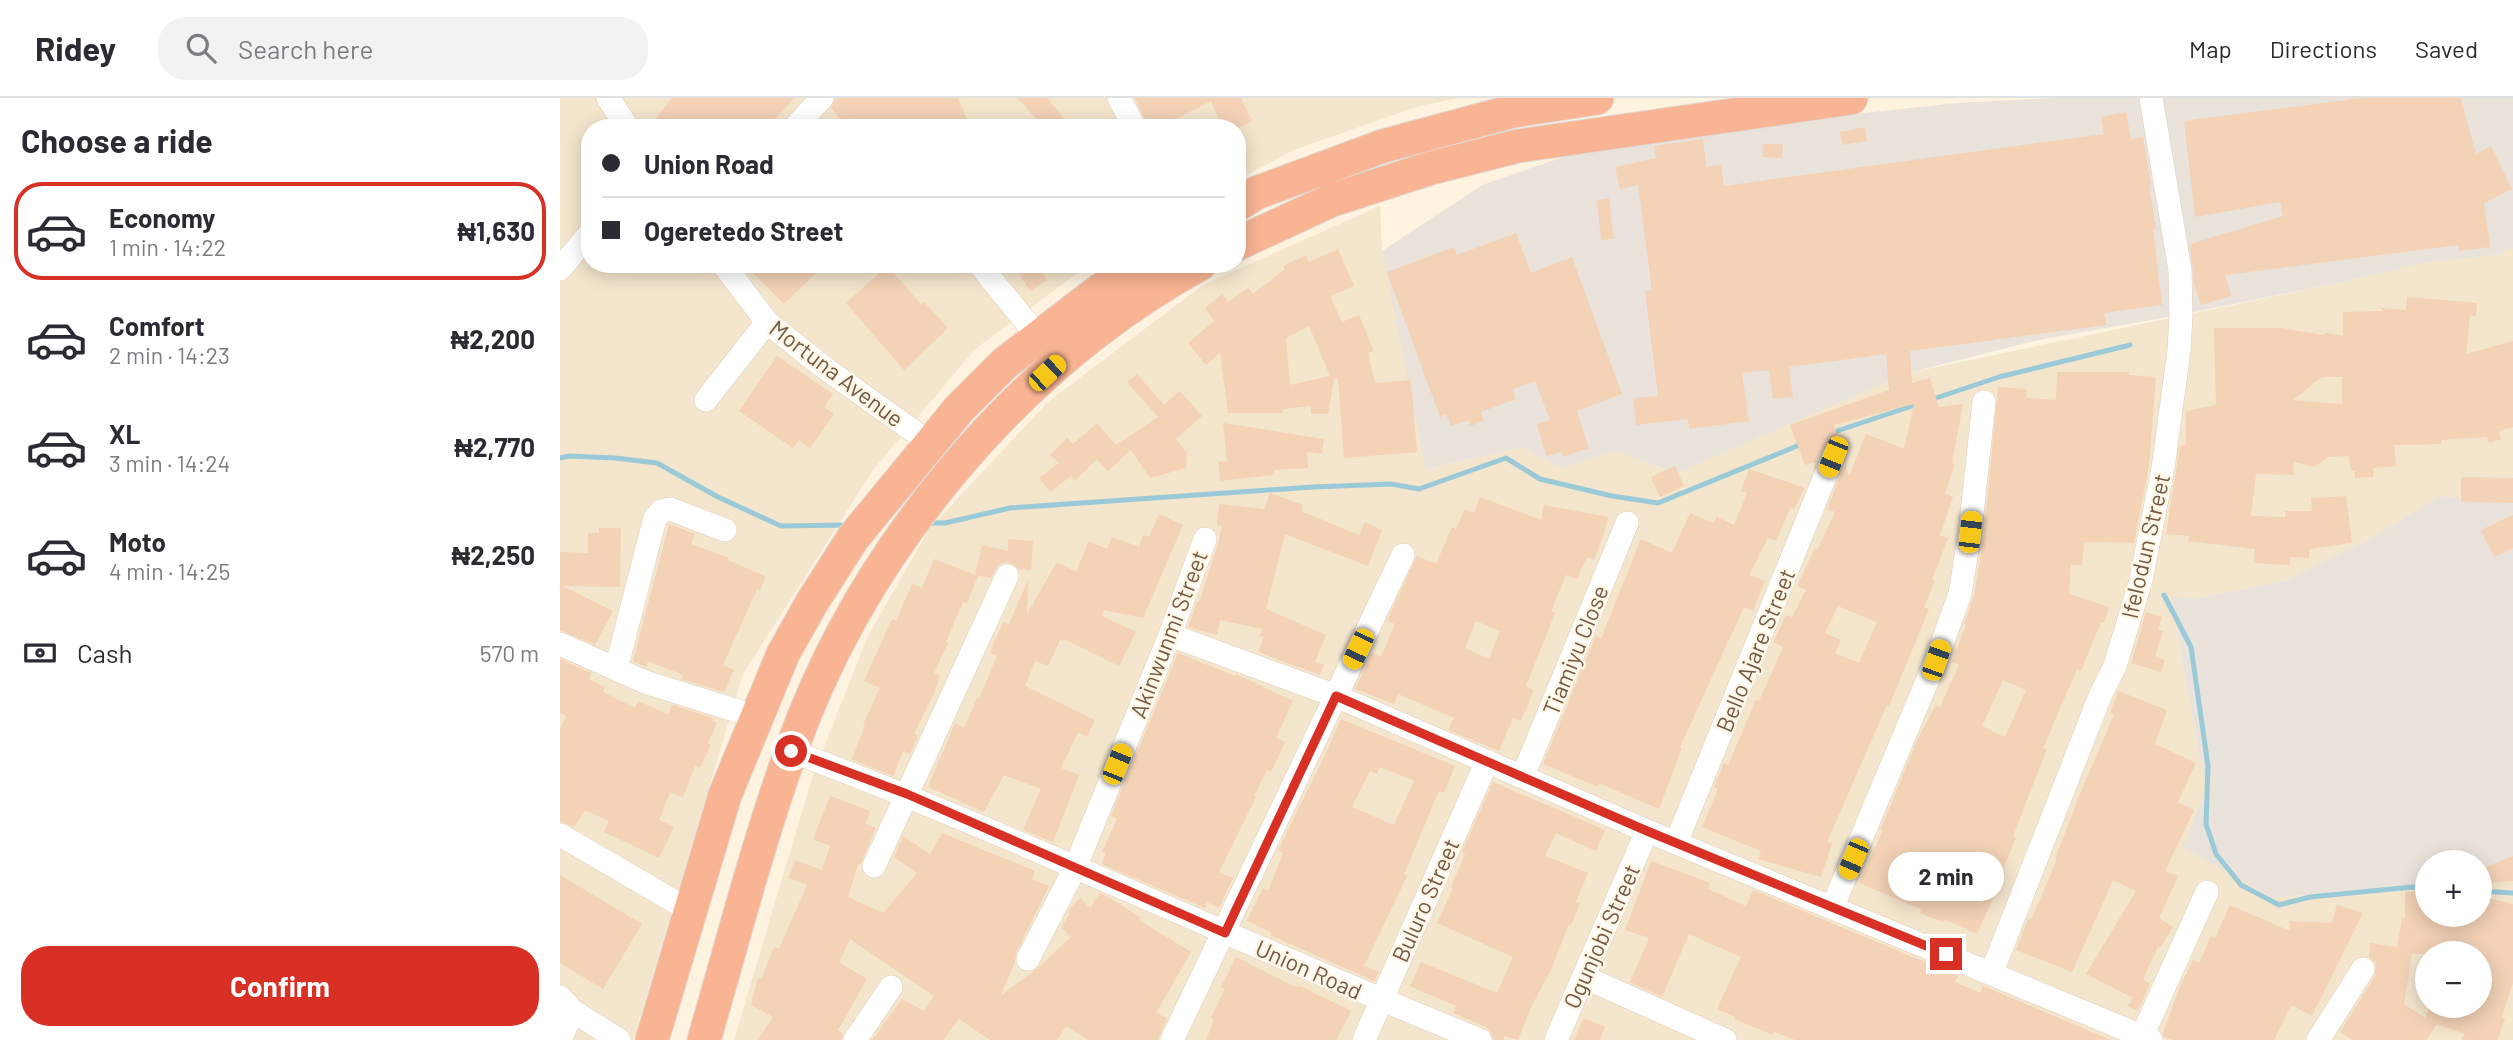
<!DOCTYPE html>
<meta charset="utf-8">
<style>
body{margin:0;font-family:Barlow,sans-serif;background:#f2f2f3;color:#2b2b33;height:100vh;display:flex;flex-direction:column;font-size:26px;white-space:nowrap}
*{box-sizing:border-box;margin:0}
p{font-size:23px;color:#7c7c81}
.icon{flex:none;width:38px;height:38px;fill:none;stroke:currentColor;stroke-width:2;stroke-linecap:round;stroke-linejoin:round}
.map{position:relative;flex:1;overflow:hidden}
.drawer{display:flex;flex-direction:column;background:#fff;width:560px}
.drawer>*{flex:none}
.banner{position:absolute;left:21px;top:21px;width:665px;height:154px;border-radius:28px;box-shadow:0 4px 18px #0003;display:grid;align-content:center;height:154px;padding:0 21px;background:#fff}
.tools{position:absolute;left:1855px;top:752px;display:grid;gap:14px}
.tools a{display:grid;place-items:center;width:77px;height:77px;border-radius:50%;background:#fff;box-shadow:0 4px 18px #0003;font-size:35px}
.end{position:absolute;width:32px;height:32px;margin:-16px;border:9px solid #d93025;background:#fff;box-shadow:0 0 0 4px #fff}
.from{border-radius:50%}
.bubble{position:absolute;height:49px;border-radius:24px;background:#fff;box-shadow:0 4px 18px #0003;font-size:23px;font-weight:700;line-height:49px;text-align:center}
.car{position:absolute;width:21px;height:42px;margin:-21px -10px;border-radius:9px;box-shadow:0 0 5px 2px #0007;background:linear-gradient(#f5c518 24%,#345 0 40%,#f5c518 0 76%,#345 0 86%,#f5c518 0)}
.banner b{display:flex;align-items:center;gap:24px;height:66px;font-size:26px}
.banner b+b{border-top:2px solid #e1e1e2}
.banner i{width:18px;height:18px;background:#2b2b33}
ul{padding:0;list-style:none}
li{display:flex;align-items:center;gap:21px;height:98px;margin:0 14px 10px;padding:0 7px;border:4px solid transparent;border-radius:28px}
li div{flex:1}
li b{display:block;font-size:26px}
li em{font-style:normal;font-weight:700}
li.selected{border-color:#d93025}
li>.icon{width:63px;height:63px;stroke-width:1.5}
h2{padding:0 21px;font-size:32px;line-height:84px}
.pay{display:flex;align-items:center;gap:18px;height:77px;padding:0 21px;font-size:26px}
.pay p{margin-inline-start:auto}
.button{display:flex;gap:14px;margin-top:auto;padding:14px 21px}
.button a{flex:1;height:80px;border-radius:28px;background:#d93025;color:#fff;font-size:28px;font-weight:700;line-height:80px;text-align:center}
header{display:flex;align-items:center;gap:42px;box-sizing:border-box;height:98px;padding:0 35px;background:#fff;border-bottom:2px solid #e1e1e2}
header strong{font-size:33px}
nav{display:flex;gap:38px;margin-inline-start:auto;font-size:24px}
.search{width:490px;height:63px;background:#f2f2f3;display:flex;align-items:center;gap:18px;box-sizing:border-box;padding:0 24px;border-radius:28px;color:#7c7c81;font-size:26px}
main{display:flex;flex:1;min-height:0}
.map>svg:first-child{display:block}
.residential{fill:#f4e5cd;fill-rule:evenodd}
.industrial{fill:#eae3db}
.lines{fill:none;stroke-linecap:round;stroke-linejoin:round}
.stream{stroke:#9acad8;stroke-width:5}
.building{fill:#f3d2b6;fill-rule:evenodd}
.minor-casing{stroke:#e1cfbb;stroke-width:24}
.highway-casing{stroke:#e0dad6;stroke-width:35}
.minor{stroke:#fff;stroke-width:23}
.highway{stroke:#f9b493;stroke-width:33}
.route{stroke:#d93025;stroke-width:9}
.labels{text-anchor:middle;dominant-baseline:central;stroke-width:5;stroke-linejoin:round;paint-order:stroke}
.street-label{font-size:23px;fill:#735946;stroke:#fff7e6}
</style>
<header>
<strong>Ridey</strong>
<div class="search"><svg class="icon" aria-label="search" viewBox="0 0 24 24"><circle cx="10" cy="10" r="6"/><path d="M15 15l6 6"/></svg>Search here</div>
<nav><a>Map</a><a>Directions</a><a>Saved</a></nav>
</header>
<main>
<section class="drawer">
<h2>Choose a ride</h2>
<ul>
<li class="selected"><svg class="icon" aria-label="car" viewBox="0 0 24 24"><path d="M5 17H2v-5l4-1 3-4h7l3 4 3 1v5h-3M9 17h6M6 11h13"/><circle cx="7" cy="17" r="2"/><circle cx="17" cy="17" r="2"/></svg><div><b>Economy</b><p>1 min · 14:22</p></div><em>₦1,630</em></li>
<li><svg class="icon" aria-label="car" viewBox="0 0 24 24"><path d="M5 17H2v-5l4-1 3-4h7l3 4 3 1v5h-3M9 17h6M6 11h13"/><circle cx="7" cy="17" r="2"/><circle cx="17" cy="17" r="2"/></svg><div><b>Comfort</b><p>2 min · 14:23</p></div><em>₦2,200</em></li>
<li><svg class="icon" aria-label="car" viewBox="0 0 24 24"><path d="M5 17H2v-5l4-1 3-4h7l3 4 3 1v5h-3M9 17h6M6 11h13"/><circle cx="7" cy="17" r="2"/><circle cx="17" cy="17" r="2"/></svg><div><b>XL</b><p>3 min · 14:24</p></div><em>₦2,770</em></li>
<li><svg class="icon" aria-label="car" viewBox="0 0 24 24"><path d="M5 17H2v-5l4-1 3-4h7l3 4 3 1v5h-3M9 17h6M6 11h13"/><circle cx="7" cy="17" r="2"/><circle cx="17" cy="17" r="2"/></svg><div><b>Moto</b><p>4 min · 14:25</p></div><em>₦2,250</em></li>
</ul>
<div class="pay"><svg class="icon" aria-label="cash" viewBox="0 0 24 24"><path d="M3 7h18v10H3z"/><circle cx="12" cy="12" r="2"/></svg>Cash<p>570 m</p></div>
<div class="button"><a>Confirm</a></div>
</section>
<div class="map">
<svg width="1953" height="942" viewBox="0 0 1953 942">
<rect width="100%" height="100%" fill="#fdf3df"/>
<!-- residential -->
<path class="residential" d="M0 0H898L856 9 734 52 677 82V30H30V166H530L415 251 313 372 183 576 73 942H0Z
M820 108 822 153 867 371 963 349 1002 371 1054 353 1117 375 1348 275 1802 180 1863 165 1936 157 1953 150V404L1879 398 1808 442 1725 483 1633 501 1611 500 1640 663 1649 696 1639 709 1713 800 1867 786V817H1920V781L1953 778V942H174L254 674 308 538 369 431 488 304 643 187ZM1867 856H1920V908H1867Z"/>
<!-- industrial -->
<path class="industrial" d="M1495 0H1953V150L1936 157 1863 165 1802 180 1625 216 1478 242 1348 275 1117 375 1054 353 1002 371 963 349 866 371 822 153 922 87 1018 54 1201 26 1397 5Z
M1879 398 1953 404V778L1920 781V765H1867V786L1713 800 1623 749 1639 709 1649 696 1640 663 1611 499 1633 501 1725 483 1808 442Z"/>
<g class="lines">
<!-- stream -->
<path class="stream" d="M1370 302 1439 279 1570 247
M1271 335 1358 306
M0 360 9 358 55 360 97 365 158 399 221 428 287 427
M367 425H385L450 410 753 389 831 386 859 391 946 360 980 381 1052 398 1098 405 1242 346
M1604 497 1631 549 1648 668 1646 726 1656 756 1681 787 1719 807 1750 799 1852 789 1867 790
M1920 793 1953 795"/>
</g>
<!-- building -->
<path class="building" d="M112 0H234L207 30H88Z
M276 0H398L407 21 386 30H298L290 20 284 25 271 10Z
M458 0H487L512 30H484Z
M575 0H681L692 23 678 30H663L651 3 607 25 610 30H589Z
M1801 0H1901L1916 56 1931 48 1952 91 1924 105 1930 149 1899 153V147L1665 177 1672 198 1641 207 1634 186 1630 146 1723 118 1720 104 1635 119 1624 23Z
M1566 14 1571 41 1583 39 1591 87H1589L1596 131H1593L1602 207 1544 215 1546 227 1350 253 1352 285 1370 280 1379 309 1403 306 1392 365 1395 366 1385 396 1393 399 1380 437 1388 440 1372 482 1375 483 1364 509 1369 511 1329 608 1327 607 1267 744 1272 746 1261 779 1198 761 1201 753 1142 729 1158 691 1154 689 1164 665 1168 667 1196 602 1199 603 1223 549 1213 544 1222 526 1226 517 1232 519 1246 492 1237 488 1255 450 1258 451 1275 414 1267 411 1285 366 1289 378 1306 336 1344 351 1354 306 1274 327 1280 347 1272 345 1265 348 1256 364 1245 367 1230 327 1329 292 1326 256 1229 269 1233 299 1213 301 1209 272 1182 275 1189 323 1129 331 1128 321 1076 327 1073 300 1098 298 1085 193H1092L1078 87 1060 91 1055 69 1096 60 1094 48 1143 41 1146 69 1161 67 1164 88 1544 36 1541 19ZM1278 508 1317 524 1299 565 1275 555 1281 542 1265 535Z
M1305 29 1307 43 1282 47 1280 34Z
M1203 46H1223L1222 60 1202 59Z
M1049 100 1054 141 1041 142 1037 102Z
M956 135 971 175 1012 159 1062 296 1017 313 1029 350 1003 359 1001 354 986 358 977 326 990 322 975 283 953 291 956 301 921 314 924 323 910 328 908 322 891 328 886 316 880 319 827 174 894 149 897 157Z
M778 151 794 188 770 198 782 224 799 217 814 253 808 255 815 285 851 282 857 354 784 360 778 281H774L768 316H751V308L723 311V315H668L660 255 646 267 628 245 654 223 645 210 662 196 668 204 688 190 693 196 725 171 723 168 746 157 749 164ZM749 228 770 278 730 287 726 240Z
M205 166H265L224 206 194 176Z
M477 166 487 182 470 193 460 177Z
M327 168 362 207 364 204 388 230 344 272 286 205Z
M1847 199 1917 205 1916 218H1910L1906 256 1953 243V329L1939 333 1941 341 1929 345 1927 339 1881 342V346L1834 347 1836 368 1813 370V379L1795 380V373H1791L1789 358 1768 359 1754 369 1734 364 1733 377 1696 376 1691 418 1725 419V413H1752L1751 400 1786 398 1792 445 1749 451V460L1730 459V467L1694 465 1695 451 1628 443 1629 438 1606 436 1620 348 1626 347V313L1656 307 1654 230H1722L1764 237 1766 235 1783 238V214L1822 213V210L1846 212ZM1762 279H1782V306L1733 302Z
M217 258 273 296 264 309 274 316 250 350 239 342 233 350 179 313Z
M1497 274H1569V277L1596 279 1589 368 1574 445 1524 444 1522 467H1511L1509 496 1549 509 1544 525 1541 524 1521 573 1517 571 1483 650 1487 651 1453 738 1456 740 1442 773 1445 774 1417 836 1384 821 1383 824 1360 815 1362 812 1299 785 1323 732 1321 730 1359 638 1376 607 1380 609 1399 567 1392 564 1406 527 1404 526 1414 498 1424 436 1438 289 1467 291 1466 300 1496 302ZM1443 582 1466 592 1445 639 1422 628Z
M577 276 604 307 620 293 642 318 616 341 627 355 626 370 590 380 571 352 548 373 537 361 515 383 511 378 490 394 479 380 499 365 490 357 507 340 513 346 537 325 556 347 598 319 567 284Z
M663 325 764 341 762 356 747 354 748 370 714 372V377L660 383 658 364 667 363Z
M1115 368 1124 388 1100 399 1091 379Z
M1189 371 1245 390 1234 411 1230 410 1216 443 1208 440 1189 477 1205 483 1193 513 1184 509 1120 649 1122 650 1099 711 1039 685 1038 689 983 666 1036 537 1041 541 1081 441 1112 455 1130 415 1153 425 1157 419 1174 427 1187 395 1181 393Z
M1901 379 1953 380V405L1901 404Z
M710 395 743 407 741 413 799 437 805 424 822 432 808 468 725 436 706 511 766 537 755 564 764 567 760 577 698 554 704 539 699 538 702 531 660 522 657 537 628 529 637 504H639L658 446 662 428 657 427 659 406 704 411Z
M920 399 981 422 984 407 1048 419 1045 432 1034 462 1027 459 1017 481 1006 477 991 513 995 515 966 588 974 592 961 623 953 620 939 653 888 632 894 620 838 596 834 606 795 591 812 555 821 559 835 526 827 523 857 458 876 466 892 429 896 431 905 411 914 415ZM916 523 940 533 929 561 905 550Z
M599 416 623 427 583 520 544 512 542 518 576 534 559 568 504 541 503 543 500 542 488 568 475 563 465 588 535 622 527 639 518 634 501 670 519 677 493 744 463 732 481 691 444 677 424 714 368 689 395 625 404 630 417 600 419 601 437 558 430 555 443 524 449 526 468 482 467 516 497 464 516 474 529 443 547 451 552 439 579 449 583 437 589 439Z
M1953 417V450L1934 459 1921 432Z
M109 426 135 436 131 446 169 460 168 462 206 479 200 492 197 491 163 567 174 572 164 594 122 581 123 577 88 563 86 569 73 563Z
M39 430H61L60 489 3 488 53 513 35 547 0 532V454L28 455V435H39Z
M448 441 473 443 471 472 459 471 453 466 446 464 438 467 431 480 415 477 422 447 448 453Z
M374 461 418 478 407 505 403 504 386 544 388 545 374 575 380 578 374 595 354 636 358 638 350 656 343 653 333 678 292 661 305 627 303 626 320 590 304 583 332 521 336 523 352 486 362 490Z
M1586 514 1602 519 1598 532 1603 533 1595 559 1605 562 1601 574 1571 565Z
M618 555 675 578 676 576 733 603 716 640 725 644 711 674 707 672 694 698 696 699 661 770 660 775 673 780 659 810 647 804 645 810 542 766 546 755 542 754 557 721 551 718Z
M0 561 31 575 29 581 45 589 43 594 75 610 78 603 108 616 112 607 153 620 152 623 157 625 148 645 151 647 140 670 135 668 123 699 110 695 99 722 114 729 99 760 44 734 49 723 25 712 14 729 0 723V631L6 618 0 615Z
M1558 593 1607 612 1595 646 1636 665 1618 704 1634 712 1605 773 1618 778 1599 820 1613 829 1600 850 1598 849 1583 881 1590 886 1578 913 1568 908 1573 900 1526 876 1576 793 1553 782 1512 874 1456 852 1468 821 1471 822 1497 762 1495 761 1522 691 1554 617 1550 615Z
M781 621 895 668 884 695 879 693 844 776 847 778 804 868 819 874 814 883 710 837 711 834 687 823 703 790 708 793 723 755 718 752 768 651ZM820 669 854 683 834 727 792 709 810 673 817 676Z
M933 684 1045 732 1036 753 996 735 985 758 1028 775 1016 804 1020 805 1011 827 1009 826 990 874 972 907 958 942 945 938 943 942H934L931 934 926 929 893 915 896 908 850 888 861 864 937 895 953 859 877 825 893 790 891 789 905 756 902 754Z
M270 698 310 713 305 726 316 730 300 767 298 766 288 799 323 815 357 775 334 759 343 738 370 756 382 735 475 773 472 781 489 788 456 855 455 864 441 897 476 872 511 839 501 829 510 816 508 814 511 809 520 800 530 810 540 795 548 799 581 820 579 822 631 854 596 915 607 920 598 942H528L506 928 497 942H430L399 921 383 942H312L342 901 364 913 374 898 290 841 279 864 307 881 278 932 283 936 281 942H198L213 919 191 907 197 882 202 879 214 849 219 851 247 787 228 780 235 762 262 772 270 748 253 741Z
M1953 758V783L1920 786V771Z
M1091 763 1150 785 1148 791 1186 808 1193 792 1398 878 1395 884 1420 895 1423 888 1551 942H1235L1214 934 1213 937 1174 921 1175 919 1157 911 1181 859 1129 836 1102 899 1070 884 1089 840 1065 832Z
M0 777 82 826 43 891 0 865Z
M1845 794H1865V816L1867 817 1918 821 1924 799 1953 806V885L1942 919 1945 921 1937 942H1901L1905 936 1877 926 1866 942H1793L1780 934 1815 878 1816 865 1809 858 1810 845 1837 849 1842 820H1845ZM1852 856H1920V908H1870L1865 920 1844 906Z
M1670 807 1730 833V823L1772 825 1777 807 1803 815 1752 918 1731 907 1714 942H1613L1604 939 1603 935 1620 888 1633 862 1639 865 1651 838 1655 840Z
M676 859 735 889 740 888 791 913 776 942H646L654 922 651 920 665 891 661 889Z
M1024 920 1045 929 1040 942H1014Z"/>
<g class="lines">
<defs>
<path id="minor" d="M48 0 68 30
M559 0 575 30
M234 30 262 0
M163 166 207 224 262 268 370 345
M419 166 479 240
M0 171 30 135
M146 302 207 224
M610 537 776 598 1087 733 1591 942
M0 546 85 584 197 619
M56 571 95 420 101 413 110 411 165 432
M231 653C464 740 689 850 920 942
M963 678 1067 425
M0 737 129 812
M1116 745 1273 359
M314 768 447 478
M1272 810 1376 562 1400 496 1410 434 1424 304
M468 861 515 770 610 537 645 441
M1432 874 1540 598 1555 568 1581 482 1603 370 1619 253 1621 217 1620 172 1591 0
M1024 879 1165 942
M0 899 13 913 59 942
M1582 938 1647 794
M0 942 13 913
M295 942 331 889
M612 942 843 457
M804 942 927 663
M996 942 1087 733
M1758 942 1803 871"/>
<path id="highway" d="M677 107 696 95 823 48 953 13 1037 0
M677 146 772 102 871 70 958 48 1291 0
M92 942 165 697 223 556 251 506 293 440 399 311 445 265 539 193 581 166
M144 942C172 846 197 748 231 653 301 454 455 268 640 166"/>
</defs>
<!-- minor casing -->
<use href="#minor" class="minor-casing"/>
<!-- highway casing -->
<use href="#highway" class="highway-casing"/>
<!-- minor -->
<use href="#minor" class="minor"/>
<!-- highway -->
<use href="#highway" class="highway"/>
</g>
<g class="lines">
<!-- route -->
<path class="route" d="M231 653 347 696 665 835 776 598 1087 733 1386 856"/>
</g>
<g class="labels">
<!-- street labels -->
<g class="street-label">
<text transform="translate(277 275) rotate(37)">Mortuna Avenue</text>
<text transform="translate(1585 448) rotate(-77)">Ifelodun Street</text>
<text transform="translate(608 536) rotate(-69)">Akinwunmi Street</text>
<text transform="translate(1015 552) rotate(-68)">Tiamiyu Close</text>
<text transform="translate(1195 552) rotate(-68)">Bello Ajare Street</text>
<text transform="translate(865 802) rotate(-66)">Buluro Street</text>
<text transform="translate(1041 838) rotate(-66)">Ogunjobi Street</text>
<text transform="translate(749 871) rotate(24)">Union Road</text>
</g>
</g>
</svg>
<div class="tools">
<a>+</a>
<a>−</a>
</div>
<i class="end from" style="left:231px;top:653px"></i>
<i class="end" style="left:1386px;top:856px"></i>
<div class="bubble" style="left:1328px;top:754px;width:116px">2 min</div>
<i class="car" style="left:487px;top:275px;rotate:47deg"></i>
<i class="car" style="left:1273px;top:359px;rotate:202deg"></i>
<i class="car" style="left:1410px;top:434px;rotate:6deg"></i>
<i class="car" style="left:798px;top:551px;rotate:205deg"></i>
<i class="car" style="left:1376px;top:562px;rotate:19deg"></i>
<i class="car" style="left:557px;top:666px;rotate:22deg"></i>
<i class="car" style="left:1293px;top:761px;rotate:203deg"></i>
<div class="banner">
<b><i class="from"></i>Union Road</b>
<b><i></i>Ogeretedo Street</b>
</div>
</div>
</main>
